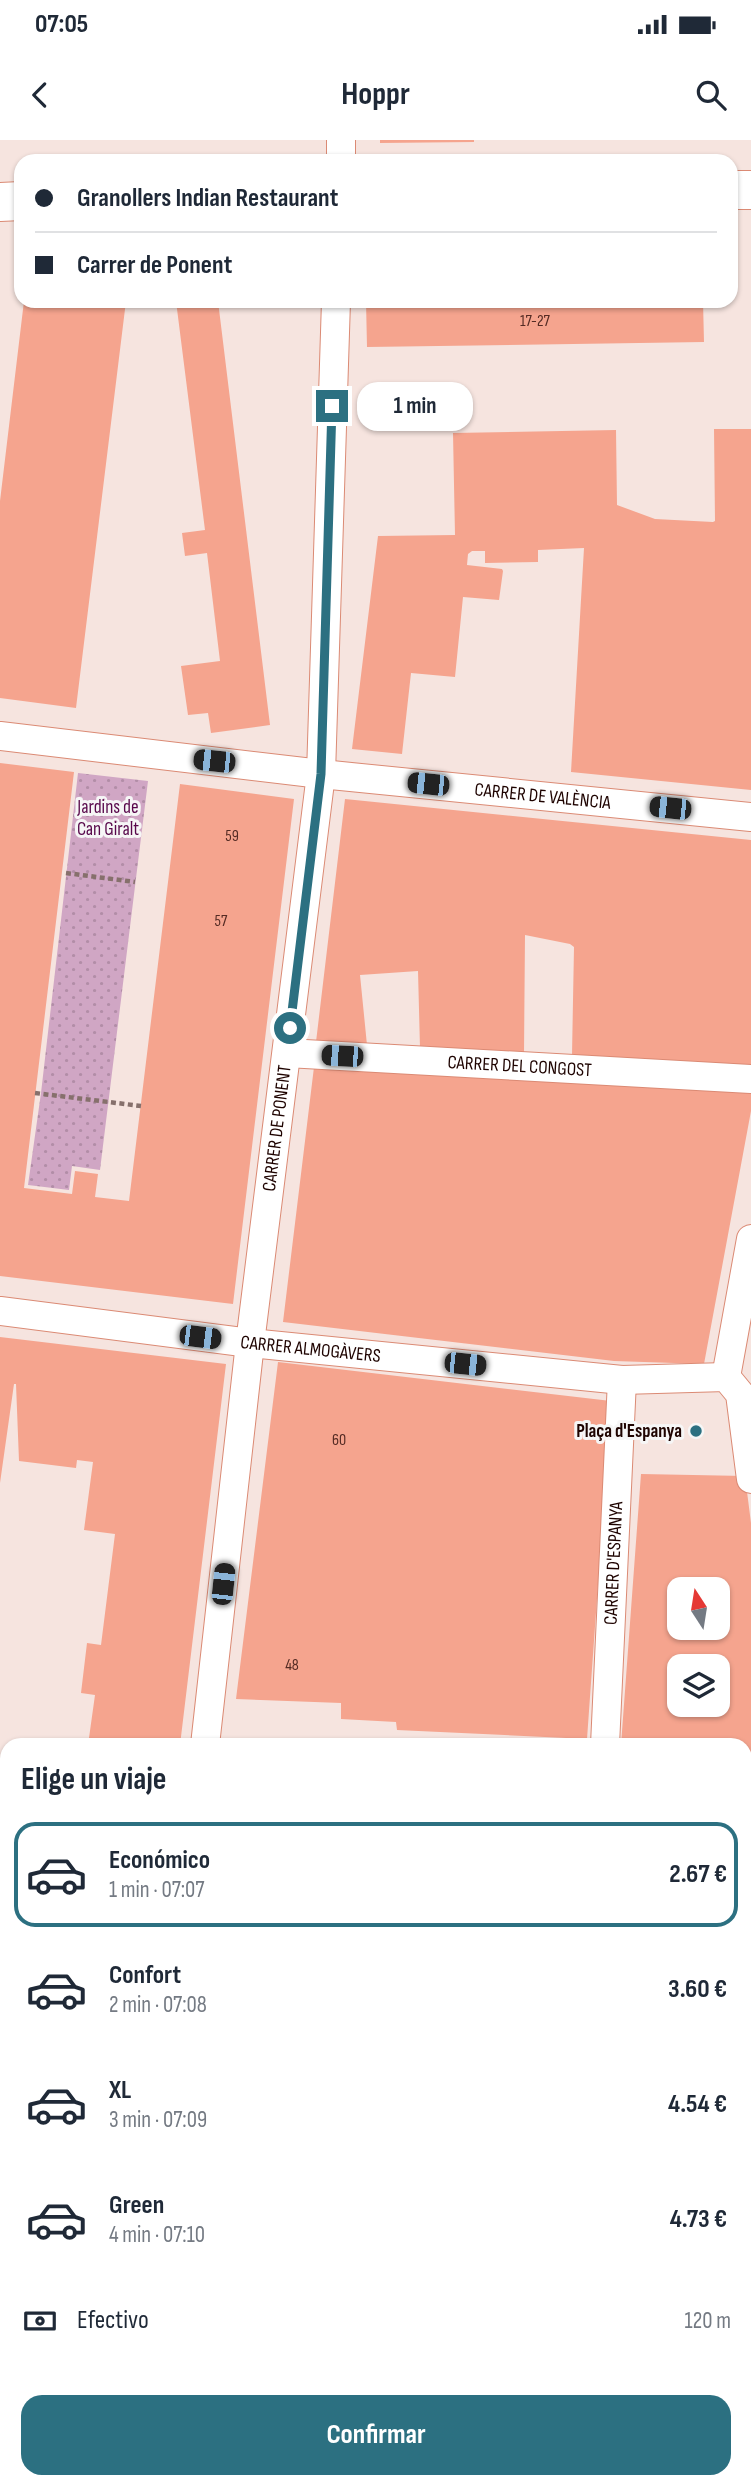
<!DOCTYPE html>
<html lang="es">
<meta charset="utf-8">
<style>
body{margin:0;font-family:"Sofia Sans Condensed",sans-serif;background:#f6f6f7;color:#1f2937;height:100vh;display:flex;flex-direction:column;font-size:26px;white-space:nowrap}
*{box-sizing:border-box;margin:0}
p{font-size:23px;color:#747a83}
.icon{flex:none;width:38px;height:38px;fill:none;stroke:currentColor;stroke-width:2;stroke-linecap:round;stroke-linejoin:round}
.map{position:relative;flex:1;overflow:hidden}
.drawer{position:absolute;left:0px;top:1598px;width:752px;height:751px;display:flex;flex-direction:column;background:#fff;border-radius:21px 21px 0 0;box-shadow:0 2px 5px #0004}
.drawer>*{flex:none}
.top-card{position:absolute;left:14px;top:14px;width:724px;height:154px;border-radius:21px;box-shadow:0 2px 5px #0004;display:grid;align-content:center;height:154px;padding:0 21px;background:#fff}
.needle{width:46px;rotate:348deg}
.tools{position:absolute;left:667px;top:1437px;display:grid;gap:14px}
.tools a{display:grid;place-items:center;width:63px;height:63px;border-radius:14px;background:#fff;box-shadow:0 2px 5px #0004;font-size:35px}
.end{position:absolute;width:32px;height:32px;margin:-16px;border:9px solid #2c7081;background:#fff;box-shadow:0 0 0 4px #fff}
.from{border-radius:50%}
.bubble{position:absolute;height:49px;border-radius:21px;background:#fff;box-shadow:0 2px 5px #0004;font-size:23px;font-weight:700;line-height:49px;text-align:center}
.car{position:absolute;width:21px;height:42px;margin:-21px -10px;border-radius:9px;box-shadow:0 0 5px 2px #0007;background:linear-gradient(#222 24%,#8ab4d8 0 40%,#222 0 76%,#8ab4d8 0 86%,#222 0)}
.top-card b{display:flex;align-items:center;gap:24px;height:66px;font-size:26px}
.top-card b+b{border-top:2px solid #e0e1e3}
.top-card i{width:18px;height:18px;background:#1f2937}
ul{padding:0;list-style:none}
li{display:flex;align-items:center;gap:21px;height:105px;margin:0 14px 10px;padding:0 7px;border:4px solid transparent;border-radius:21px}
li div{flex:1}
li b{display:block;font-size:26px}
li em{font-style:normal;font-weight:700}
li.selected{border-color:#2c7081}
li>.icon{width:63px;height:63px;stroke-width:1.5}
h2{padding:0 21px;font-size:32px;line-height:84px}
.pay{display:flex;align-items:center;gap:18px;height:77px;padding:0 21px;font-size:26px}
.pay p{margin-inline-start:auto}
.cta{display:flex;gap:14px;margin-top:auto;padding:14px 21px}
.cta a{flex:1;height:80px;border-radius:21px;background:#2c7081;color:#fff;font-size:28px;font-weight:700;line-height:80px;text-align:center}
.status{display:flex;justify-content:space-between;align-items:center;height:49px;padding:0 35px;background:#fff;direction:ltr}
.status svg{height:19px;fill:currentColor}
header{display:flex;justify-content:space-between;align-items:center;height:91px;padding:0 21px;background:#fff;font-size:32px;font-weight:700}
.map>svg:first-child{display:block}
.park{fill:url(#park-dots)}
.building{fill:#f5a48e;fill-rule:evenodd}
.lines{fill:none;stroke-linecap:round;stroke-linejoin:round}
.street-casing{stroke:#db8a74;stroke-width:30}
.secondary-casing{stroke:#db8a74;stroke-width:40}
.path{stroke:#86706c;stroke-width:4.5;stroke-dasharray:5 3.5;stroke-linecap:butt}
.street{stroke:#fff;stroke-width:28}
.secondary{stroke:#fff;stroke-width:38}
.route{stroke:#2c7081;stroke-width:9}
.poi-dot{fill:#2c7081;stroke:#f6f6f6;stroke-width:2.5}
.labels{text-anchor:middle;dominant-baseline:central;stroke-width:6;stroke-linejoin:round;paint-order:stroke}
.number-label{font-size:16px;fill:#542b24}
.street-label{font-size:19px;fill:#1e0300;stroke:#f6f6f6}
.park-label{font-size:19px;fill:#58084b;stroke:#f6f6f6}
.poi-label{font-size:19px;font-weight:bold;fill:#1e0300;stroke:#f6f6f6;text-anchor:end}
</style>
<div class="status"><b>07:05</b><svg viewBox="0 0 49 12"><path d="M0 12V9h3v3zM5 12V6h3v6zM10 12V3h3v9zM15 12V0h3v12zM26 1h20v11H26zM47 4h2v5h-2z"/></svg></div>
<header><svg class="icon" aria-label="back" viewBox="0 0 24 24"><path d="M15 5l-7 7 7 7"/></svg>Hoppr<svg class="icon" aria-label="search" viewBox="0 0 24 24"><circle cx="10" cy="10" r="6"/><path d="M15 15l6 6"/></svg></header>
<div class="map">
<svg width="751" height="2348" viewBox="0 0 751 2348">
<defs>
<pattern id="park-dots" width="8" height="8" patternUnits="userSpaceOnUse" patternTransform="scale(1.75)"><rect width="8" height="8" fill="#d0a6c4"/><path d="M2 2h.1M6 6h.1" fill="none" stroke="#b28da7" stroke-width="1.8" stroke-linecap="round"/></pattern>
</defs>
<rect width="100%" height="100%" fill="#f6e4df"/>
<!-- park -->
<path class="park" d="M78 633 148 641 100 1030 72 1026 69 1050 28 1045 41 953Z"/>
<!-- building -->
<path class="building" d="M380 0H474V2L380 3Z
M24 161H126L76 568 0 558V361Z
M176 161H218L270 585 211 593 208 573 188 575 181 526 220 521 207 413 185 416 182 393 205 390Z
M366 161H703L704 202 367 207Z
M714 289H751V650L571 632 584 408 538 410V422L485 423V411H472L468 414 467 425 502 429 503 431 499 460 463 457 455 537 411 533 402 614 352 609 378 396 455 395 453 293 616 290 617 365 655 379 713 382 715 381Z
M0 623 74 632 24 1048 72 1054 75 1031 98 1034 95 1057 129 1061 180 644 294 659 233 1164 0 1136Z
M345 659 751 700V925L572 915 574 807 570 804 525 795 524 913 420 908 418 831 360 835 367 905 316 902Z
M314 927 751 950V971L704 1224 614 1221 283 1182Z
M0 1197 226 1224 180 1605H88L95 1555 81 1553 87 1503 101 1505 115 1394 84 1390 93 1322 77 1320 76 1328 19 1321 16 1244H14L0 1343Z
M278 1222 611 1261 587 1599 397 1590 396 1582 341 1579V1563L236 1559Z
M641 1334 745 1336 751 1383V1862H746V1605H621ZM679 1449H718V1488H679ZM679 1526H718V1564H679Z
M5 1818 7 1957 0 1958V1860Z
M746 1993H751V2204H746Z
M7 2065V2261H0V2066Z
M746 2252H751V2348H734V2342H746Z
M0 2291H7V2333H0Z
M30 2342H102L101 2348H29Z
M153 2342H563V2348H152Z
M601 2342H719V2348H601Z"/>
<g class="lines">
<defs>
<g id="street">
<path d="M341 21V0"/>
<path id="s1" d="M0 596 321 634 751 677"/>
<path id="s2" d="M287 913 751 939"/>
<path id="s3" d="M0 1171 250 1203 622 1240 726 1237 740 1254 751 1339"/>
<path d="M726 1237 751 1099"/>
<path id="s4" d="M205 1605 250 1203 321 634 336 161"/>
<path id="s5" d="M605 1605 622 1240"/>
<path d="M0 2277H7"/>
<path d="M573 2342V2348"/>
<path d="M726 2342V2348"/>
<path d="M124 2348 125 2342"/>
</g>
<path id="secondary" d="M732 50H751
M0 62 21 61
M746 1972H751
M0 2010 7 2009"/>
</defs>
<!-- street casing -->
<use href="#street" class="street-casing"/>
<!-- secondary casing -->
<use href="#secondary" class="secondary-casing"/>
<!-- path -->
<path class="path" d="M66 733 135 742
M35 953 141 966"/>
<!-- street -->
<use href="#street" class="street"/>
<!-- secondary -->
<use href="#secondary" class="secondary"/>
</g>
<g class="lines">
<!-- route -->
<path class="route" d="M290 888 321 634 332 266"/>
</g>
<!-- markers -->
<circle class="poi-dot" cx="696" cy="1291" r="7"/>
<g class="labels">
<!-- number labels -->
<g class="number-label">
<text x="535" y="181">17-27</text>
<text x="232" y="696">59</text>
<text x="221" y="781">57</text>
<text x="339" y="1300">60</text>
<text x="292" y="1525">48</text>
</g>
<!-- street labels -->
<g class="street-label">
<text stroke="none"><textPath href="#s1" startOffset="546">CARRER DE VALÈNCIA</textPath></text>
<text stroke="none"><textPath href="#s2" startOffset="233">CARRER DEL CONGOST</textPath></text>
<text stroke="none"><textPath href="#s4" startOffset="621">CARRER DE PONENT</textPath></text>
<text stroke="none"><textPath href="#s3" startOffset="313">CARRER ALMOGÀVERS</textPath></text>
<text stroke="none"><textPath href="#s5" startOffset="182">CARRER D'ESPANYA</textPath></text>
</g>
<!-- park labels -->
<g class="park-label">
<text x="108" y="667">Jardins de<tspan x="108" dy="22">Can Giralt</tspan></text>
</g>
<!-- poi labels -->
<g class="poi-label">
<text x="682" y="1291">Plaça d'Espanya</text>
</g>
</g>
</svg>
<div class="tools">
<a><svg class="needle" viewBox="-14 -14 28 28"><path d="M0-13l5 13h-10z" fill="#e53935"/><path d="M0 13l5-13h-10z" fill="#747a83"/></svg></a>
<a><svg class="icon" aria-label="layers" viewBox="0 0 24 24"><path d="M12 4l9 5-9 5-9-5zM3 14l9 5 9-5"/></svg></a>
</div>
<i class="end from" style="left:290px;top:888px"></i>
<i class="end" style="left:332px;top:266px"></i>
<div class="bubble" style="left:357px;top:242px;width:116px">1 min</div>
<i class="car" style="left:214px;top:621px;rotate:276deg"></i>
<i class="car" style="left:428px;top:644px;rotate:276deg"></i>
<i class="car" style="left:670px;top:668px;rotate:276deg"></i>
<i class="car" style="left:342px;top:916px;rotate:273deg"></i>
<i class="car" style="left:200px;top:1197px;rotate:97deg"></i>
<i class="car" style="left:465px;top:1224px;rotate:96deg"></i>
<i class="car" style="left:223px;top:1444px;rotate:6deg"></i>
<div class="top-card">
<b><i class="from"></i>Granollers Indian Restaurant</b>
<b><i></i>Carrer de Ponent</b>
</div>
<section class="drawer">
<h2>Elige un viaje</h2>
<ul>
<li class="selected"><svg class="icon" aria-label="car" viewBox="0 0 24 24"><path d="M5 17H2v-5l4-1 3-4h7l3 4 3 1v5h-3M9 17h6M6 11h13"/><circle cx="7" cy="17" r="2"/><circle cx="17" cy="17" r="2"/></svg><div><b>Económico</b><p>1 min · 07:07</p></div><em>2.67 €</em></li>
<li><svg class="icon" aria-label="car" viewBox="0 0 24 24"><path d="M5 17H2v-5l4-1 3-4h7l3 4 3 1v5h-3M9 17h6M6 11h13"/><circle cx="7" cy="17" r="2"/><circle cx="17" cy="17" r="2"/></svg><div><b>Confort</b><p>2 min · 07:08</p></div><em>3.60 €</em></li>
<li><svg class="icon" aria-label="car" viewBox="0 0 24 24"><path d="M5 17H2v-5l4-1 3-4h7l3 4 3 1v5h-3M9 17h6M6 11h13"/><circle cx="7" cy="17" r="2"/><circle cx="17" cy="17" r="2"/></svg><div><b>XL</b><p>3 min · 07:09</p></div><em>4.54 €</em></li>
<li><svg class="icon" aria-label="car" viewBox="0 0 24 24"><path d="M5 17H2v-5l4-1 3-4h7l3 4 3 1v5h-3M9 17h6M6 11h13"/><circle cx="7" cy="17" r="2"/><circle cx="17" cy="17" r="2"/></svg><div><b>Green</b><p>4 min · 07:10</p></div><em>4.73 €</em></li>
</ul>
<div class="pay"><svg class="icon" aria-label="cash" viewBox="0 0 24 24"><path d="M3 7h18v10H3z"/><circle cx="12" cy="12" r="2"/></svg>Efectivo<p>120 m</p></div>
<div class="cta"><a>Confirmar</a></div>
</section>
</div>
